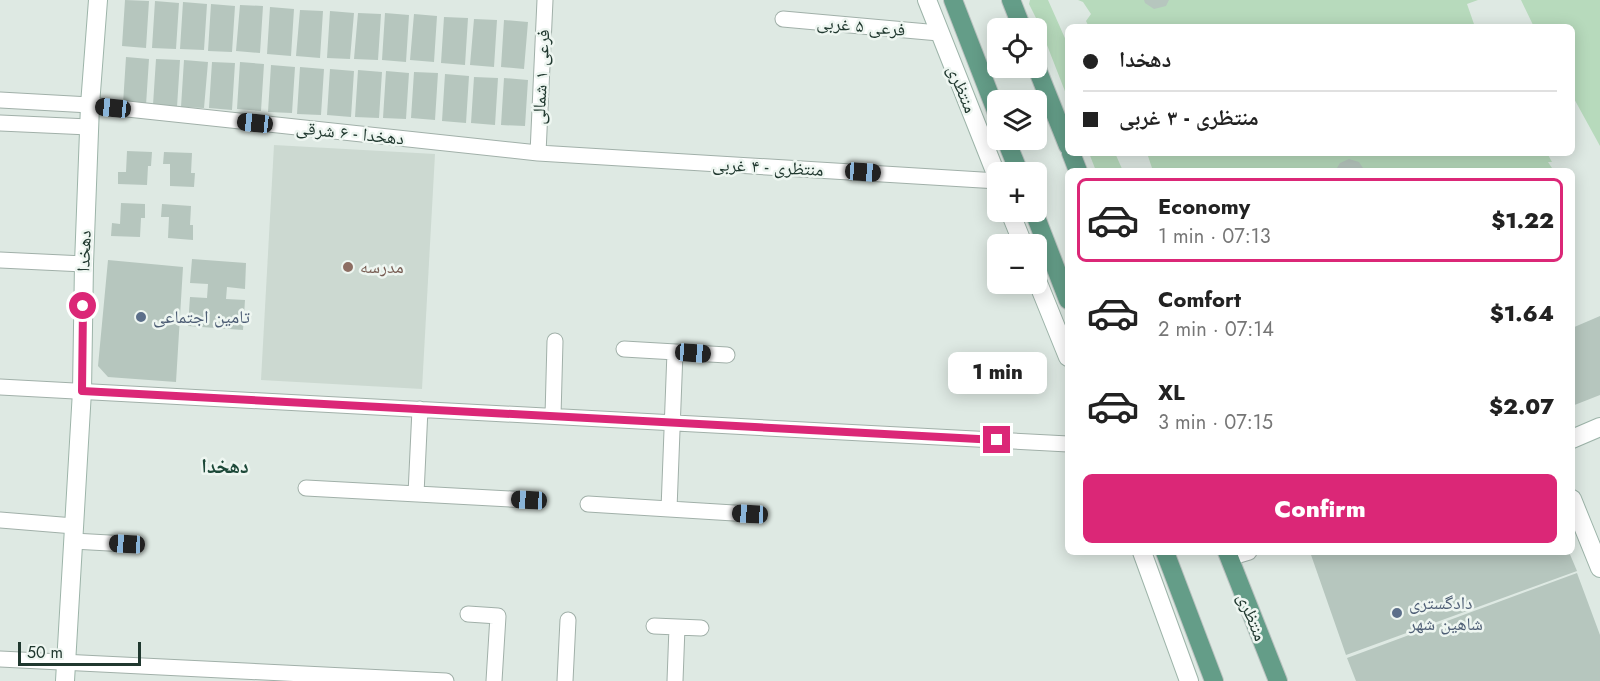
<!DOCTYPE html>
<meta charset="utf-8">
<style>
body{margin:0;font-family:Jost,"Noto Naskh Arabic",sans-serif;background:#f6f6f6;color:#222;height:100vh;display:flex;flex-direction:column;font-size:22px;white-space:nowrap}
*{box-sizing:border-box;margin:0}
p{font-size:20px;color:#767676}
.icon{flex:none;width:33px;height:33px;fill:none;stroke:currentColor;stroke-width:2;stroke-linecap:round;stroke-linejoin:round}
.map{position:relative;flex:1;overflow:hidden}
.sheet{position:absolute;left:1065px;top:168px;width:510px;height:387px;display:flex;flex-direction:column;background:#fff;border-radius:9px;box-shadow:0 3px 15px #0003}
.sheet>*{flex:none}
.banner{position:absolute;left:1065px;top:24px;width:510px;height:132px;border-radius:9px;box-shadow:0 3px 15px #0003;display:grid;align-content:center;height:132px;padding:0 18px;background:#fff}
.tools{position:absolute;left:987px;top:18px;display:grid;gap:12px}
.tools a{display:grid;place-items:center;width:60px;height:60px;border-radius:9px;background:#fff;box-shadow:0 3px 15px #0003;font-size:30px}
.scale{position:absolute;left:18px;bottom:15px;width:123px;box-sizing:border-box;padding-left:6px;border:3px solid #20382f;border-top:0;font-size:16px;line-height:21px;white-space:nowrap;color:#20382f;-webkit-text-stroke:4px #eef6f1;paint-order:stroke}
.end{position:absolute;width:27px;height:27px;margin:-14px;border:8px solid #db2777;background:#fff;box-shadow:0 0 0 3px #fff}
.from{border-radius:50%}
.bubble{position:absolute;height:42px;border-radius:9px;background:#fff;box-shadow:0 3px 15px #0003;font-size:20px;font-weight:800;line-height:42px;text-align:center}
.car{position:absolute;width:18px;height:36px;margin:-18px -9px;border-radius:8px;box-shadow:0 0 4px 2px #0007;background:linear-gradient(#222 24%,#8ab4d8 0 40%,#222 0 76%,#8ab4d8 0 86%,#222 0)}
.banner b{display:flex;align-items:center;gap:21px;height:57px;font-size:22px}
.banner b+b{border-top:2px solid #e0e0e0}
.banner i{width:15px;height:15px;background:#222}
ul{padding:10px 0 0;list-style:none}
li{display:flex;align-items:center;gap:18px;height:84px;margin:0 12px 9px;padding:0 6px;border:3px solid transparent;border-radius:9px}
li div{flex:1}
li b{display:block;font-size:22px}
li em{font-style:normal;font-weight:800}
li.active{border-color:#db2777}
li>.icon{width:54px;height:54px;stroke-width:1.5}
.button{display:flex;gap:12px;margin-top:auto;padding:12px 18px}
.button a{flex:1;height:69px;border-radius:9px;background:#db2777;color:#fff;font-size:24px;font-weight:800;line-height:69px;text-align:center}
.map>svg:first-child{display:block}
.built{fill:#ccd9d1}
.green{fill:#b7dabc}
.building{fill:#b6c6be}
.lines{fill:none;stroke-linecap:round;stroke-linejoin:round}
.street-casing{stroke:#a1b0a9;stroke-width:17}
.secondary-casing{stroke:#9db4a9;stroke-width:20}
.primary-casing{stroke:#bcc3c1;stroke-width:20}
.street{stroke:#fff;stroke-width:15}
.secondary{stroke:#fff;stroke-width:18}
.primary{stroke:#649d88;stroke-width:18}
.route{stroke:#db2777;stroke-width:8}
.education-dot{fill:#8d6e63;stroke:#eef6f1;stroke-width:2}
.service-dot{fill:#5c6f8a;stroke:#eef6f1;stroke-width:2}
.labels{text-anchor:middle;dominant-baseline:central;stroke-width:5;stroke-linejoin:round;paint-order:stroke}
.street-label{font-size:18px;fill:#20382f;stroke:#eef6f1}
.education-label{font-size:18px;fill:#785e54;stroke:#eef6f1;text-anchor:start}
.service-label{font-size:18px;fill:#4e5e75;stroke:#eef6f1;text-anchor:start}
.neighbourhood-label{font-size:20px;font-weight:bold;fill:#1d4939;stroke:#eef6f1}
</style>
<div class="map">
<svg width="1600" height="681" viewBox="0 0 1600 681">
<rect width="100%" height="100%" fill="#dee9e3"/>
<!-- built -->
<path class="built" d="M274 145 435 154 422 389 261 380Z"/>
<!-- green -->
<path class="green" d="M1030 0H1048L1068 45V99L1038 22 1029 4Z
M1078 0H1478L1467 4 1475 27H1089L1086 21 1091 14 1083 2Z
M1521 0H1600V146L1572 95V27H1534Z
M1089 153H1115L1123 171H1096Z
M1147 153H1547L1552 162H1548L1554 171H1153Z"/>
<!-- building -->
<path class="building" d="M125 0 149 1 146 48 122 46Z
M1144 0H1169L1166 6 1154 9 1145 3Z
M155 1 179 3 176 49 152 48Z
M183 2 207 4 204 50 180 49Z
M211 4 235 6 232 52 208 51Z
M240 5 263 6 260 53 236 51Z
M270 7 294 9 291 56 267 54Z
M300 10 323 11 320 58 296 56Z
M330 11 354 13 350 59 327 58Z
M358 13 381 14 378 60 354 59Z
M385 13 409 15 406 62 382 60Z
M414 14 437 16 434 62 410 60Z
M444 17 468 18 465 65 441 63Z
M474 19 497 20 494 67 470 65Z
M504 20 528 22 524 69 501 67Z
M126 57 149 59 146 105 123 104Z
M156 59 180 60 177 107 153 105Z
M184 60 208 62 204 108 181 107Z
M212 62 235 63 232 110 209 108Z
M240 62 264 64 261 111 237 109Z
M271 65 295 67 292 113 268 112Z
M300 67 324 69 321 115 297 114Z
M330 69 354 71 351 117 327 115Z
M358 70 382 72 379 118 355 117Z
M386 71 409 73 406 119 383 118Z
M414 72 438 73 435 120 411 118Z
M445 74 469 76 466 123 442 121Z
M474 77 498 78 495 125 471 123Z
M504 78 528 80 525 126 501 125Z
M127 151 152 152 151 166H148L147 185 118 184V172H126Z
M164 152 192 153 191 173H195L194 187 170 186V164H163Z
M1349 159 1359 162 1365 171H1335L1340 163Z
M121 203 145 204V218H141L140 237 111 236 112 223 120 224Z
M162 204 191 206 190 225H193V240L168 238 169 217H161Z
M192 259 246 263 245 289 227 287 226 299 245 300 243 330 188 326 190 297 207 298 208 284 190 283Z
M108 260 183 267 176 382 108 377 98 366Z
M1600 316V395L1572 406V328Z
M1310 552H1569L1577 571 1346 655Z
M1577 573 1600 635V681H1356L1347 658Z"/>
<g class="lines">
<defs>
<path id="street" d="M783 19 939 33
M0 100 90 105 538 153 998 181
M0 123 89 127
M538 153 545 0
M0 260 84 264
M624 349 727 355
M0 387 1068 444
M553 416 555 341
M306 488 529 500
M416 494 420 409
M588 504 750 514
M669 509 675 352
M0 520 74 526
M73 541 127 544
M1229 558 1249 552
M468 614 498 616 494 681
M654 626 701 628
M0 659 446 681
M565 681 568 620
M675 681 677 627"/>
<path id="secondary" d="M927 0 998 179
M1010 212 1023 244
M1036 278 1068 357
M1572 439 1600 427
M1572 499 1600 568
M1142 552 1189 681
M65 681 82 391 84 264 90 105 98 0"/>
<path id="primary" d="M953 0 998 116
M1011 0 1022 28
M1036 66 1068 146
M1006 140 1019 172
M1071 153 1078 171
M1034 212 1068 300
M1165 552 1214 681
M1227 552 1278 681"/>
</defs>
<!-- street casing -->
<use href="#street" class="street-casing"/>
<!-- secondary casing -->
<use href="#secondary" class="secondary-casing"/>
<!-- primary casing -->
<use href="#primary" class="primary-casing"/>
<!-- street -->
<use href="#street" class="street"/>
<!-- secondary -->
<use href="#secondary" class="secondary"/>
<!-- primary -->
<use href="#primary" class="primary"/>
</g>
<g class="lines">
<!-- route -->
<path class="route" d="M83 306 82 391 997 440"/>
</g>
<!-- markers -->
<circle class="education-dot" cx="348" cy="267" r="6"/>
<g class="service-dot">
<circle cx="141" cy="317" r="6"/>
<circle cx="1397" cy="613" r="6"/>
</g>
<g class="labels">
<!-- street labels -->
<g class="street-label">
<text transform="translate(861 26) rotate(5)">فرعی ۵ غربی</text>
<text transform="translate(541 77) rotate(-87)">فرعی ۱ شمالی</text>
<text transform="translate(962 89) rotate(68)">منتظری</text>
<text transform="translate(350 133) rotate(6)">دهخدا - ۶ شرقی</text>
<text transform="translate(768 167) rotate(3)">منتظری - ۴ غربی</text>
<text transform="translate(84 251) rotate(-88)">دهخدا</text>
<text transform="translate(1252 617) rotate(68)">منتظری</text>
</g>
<!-- education labels -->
<g class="education-label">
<text x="360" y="267">مدرسه</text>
</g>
<!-- service labels -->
<g class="service-label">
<text x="153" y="317">تامین اجتماعی</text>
<text x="1409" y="603">دادگستری<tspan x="1409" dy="21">شاهین شهر</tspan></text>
</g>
<!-- neighbourhood labels -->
<g class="neighbourhood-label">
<text x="225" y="466">دهخدا</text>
</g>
</g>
</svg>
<div class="tools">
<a><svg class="icon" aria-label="locate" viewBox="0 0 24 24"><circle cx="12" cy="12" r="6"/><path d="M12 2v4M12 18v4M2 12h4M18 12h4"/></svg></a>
<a><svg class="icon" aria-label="layers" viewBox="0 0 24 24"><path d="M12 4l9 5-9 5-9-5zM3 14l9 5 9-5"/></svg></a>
<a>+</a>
<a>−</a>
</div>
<div class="scale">50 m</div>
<i class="end from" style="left:83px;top:306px"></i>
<i class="end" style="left:997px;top:440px"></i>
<div class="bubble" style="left:948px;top:352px;width:99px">1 min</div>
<i class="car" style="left:113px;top:108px;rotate:276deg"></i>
<i class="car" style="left:255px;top:123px;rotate:276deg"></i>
<i class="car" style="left:863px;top:172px;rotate:94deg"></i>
<i class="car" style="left:693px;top:353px;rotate:94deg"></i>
<i class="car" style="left:529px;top:500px;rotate:273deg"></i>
<i class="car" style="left:750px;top:514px;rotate:273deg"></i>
<i class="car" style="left:127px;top:544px;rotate:273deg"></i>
<div class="banner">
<b><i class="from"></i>دهخدا</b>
<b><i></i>منتظری - ۳ غربی</b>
</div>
<section class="sheet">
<ul>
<li class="active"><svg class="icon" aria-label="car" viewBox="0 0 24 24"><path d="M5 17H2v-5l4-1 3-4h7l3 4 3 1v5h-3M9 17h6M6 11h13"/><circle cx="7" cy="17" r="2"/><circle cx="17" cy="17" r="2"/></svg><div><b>Economy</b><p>1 min · 07:13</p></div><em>$1.22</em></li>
<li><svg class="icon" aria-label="car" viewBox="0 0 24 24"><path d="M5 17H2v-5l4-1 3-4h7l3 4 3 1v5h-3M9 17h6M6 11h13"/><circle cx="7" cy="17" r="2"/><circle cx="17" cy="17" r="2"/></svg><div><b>Comfort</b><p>2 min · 07:14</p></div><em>$1.64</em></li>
<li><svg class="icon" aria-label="car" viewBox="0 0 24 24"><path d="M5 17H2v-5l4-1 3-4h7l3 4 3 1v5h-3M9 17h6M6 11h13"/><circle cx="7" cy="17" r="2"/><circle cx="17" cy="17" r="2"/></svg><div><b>XL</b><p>3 min · 07:15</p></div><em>$2.07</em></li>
</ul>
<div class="button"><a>Confirm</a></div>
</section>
</div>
